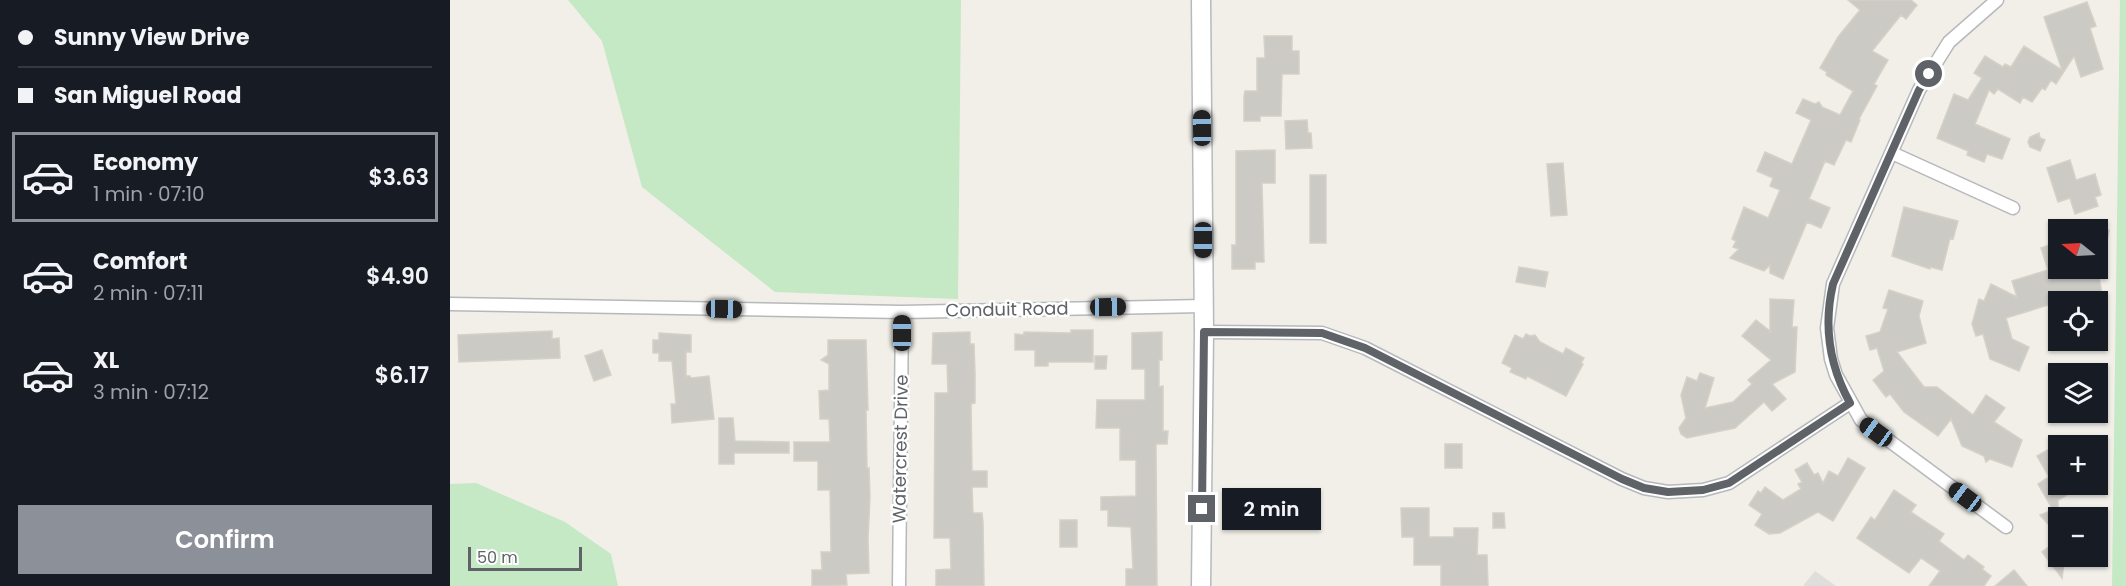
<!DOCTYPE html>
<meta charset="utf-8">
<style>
body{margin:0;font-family:Poppins,sans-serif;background:#20242c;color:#f1f3f6;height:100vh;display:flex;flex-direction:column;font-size:22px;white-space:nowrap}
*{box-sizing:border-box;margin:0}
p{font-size:20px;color:#9ea1a6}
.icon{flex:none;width:33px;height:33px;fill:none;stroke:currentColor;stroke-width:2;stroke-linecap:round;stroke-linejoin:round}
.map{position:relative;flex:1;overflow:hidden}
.drawer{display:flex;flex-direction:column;background:#171b24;width:450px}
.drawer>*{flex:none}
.guide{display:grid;align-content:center;height:132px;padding:0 18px;background:#171b24}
.needle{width:39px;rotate:288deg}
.buttons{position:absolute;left:1598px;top:219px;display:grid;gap:12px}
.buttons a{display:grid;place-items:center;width:60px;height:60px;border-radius:0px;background:#171b24;box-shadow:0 2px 4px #0004;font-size:30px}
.scale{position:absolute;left:18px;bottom:15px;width:114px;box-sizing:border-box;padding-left:6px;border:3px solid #5f6368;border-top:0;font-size:16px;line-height:21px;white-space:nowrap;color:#5f6368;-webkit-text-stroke:4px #fff;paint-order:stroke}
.end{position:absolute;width:27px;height:27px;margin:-14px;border:8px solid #5f6368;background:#fff;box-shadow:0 0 0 3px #fff}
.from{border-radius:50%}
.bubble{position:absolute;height:42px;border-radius:0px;background:#171b24;box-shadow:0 2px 4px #0004;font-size:20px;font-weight:600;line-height:42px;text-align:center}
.car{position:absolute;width:18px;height:36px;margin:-18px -9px;border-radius:8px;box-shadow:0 0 4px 2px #0007;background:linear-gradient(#222 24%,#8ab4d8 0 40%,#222 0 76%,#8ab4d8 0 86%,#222 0)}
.guide b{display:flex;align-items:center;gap:21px;height:57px;font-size:22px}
.guide b+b{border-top:2px solid #363941}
.guide i{width:15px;height:15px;background:#f1f3f6}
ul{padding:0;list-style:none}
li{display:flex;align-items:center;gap:18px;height:90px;margin:0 12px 9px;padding:0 6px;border:3px solid transparent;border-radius:0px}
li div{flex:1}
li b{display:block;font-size:22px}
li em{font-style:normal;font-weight:600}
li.on{border-color:#8c9099}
li>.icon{width:54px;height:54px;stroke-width:1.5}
.primary-button{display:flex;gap:12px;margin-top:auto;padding:12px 18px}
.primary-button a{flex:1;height:69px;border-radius:0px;background:#8c9099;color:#fff;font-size:24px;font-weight:600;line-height:69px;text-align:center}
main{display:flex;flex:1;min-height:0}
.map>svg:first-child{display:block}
.industrial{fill:#e0deda}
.green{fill:#c5e8c5}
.building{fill:#cccac5;stroke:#d6d1c6;stroke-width:1.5}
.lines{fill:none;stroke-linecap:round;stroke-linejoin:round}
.street-casing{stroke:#b5b8bc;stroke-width:15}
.secondary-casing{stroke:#b6babf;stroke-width:21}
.street{stroke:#fff;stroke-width:12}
.secondary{stroke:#fff;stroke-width:18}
.route{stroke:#5f6368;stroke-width:8}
.labels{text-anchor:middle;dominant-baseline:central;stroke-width:5;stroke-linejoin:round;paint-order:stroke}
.street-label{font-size:18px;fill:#5f6368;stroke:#fff}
</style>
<main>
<section class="drawer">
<div class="guide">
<b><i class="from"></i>Sunny View Drive</b>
<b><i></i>San Miguel Road</b>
</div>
<ul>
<li class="on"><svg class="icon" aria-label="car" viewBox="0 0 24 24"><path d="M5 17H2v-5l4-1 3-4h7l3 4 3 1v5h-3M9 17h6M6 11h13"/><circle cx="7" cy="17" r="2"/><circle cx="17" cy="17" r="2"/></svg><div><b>Economy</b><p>1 min · 07:10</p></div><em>$3.63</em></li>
<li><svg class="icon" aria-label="car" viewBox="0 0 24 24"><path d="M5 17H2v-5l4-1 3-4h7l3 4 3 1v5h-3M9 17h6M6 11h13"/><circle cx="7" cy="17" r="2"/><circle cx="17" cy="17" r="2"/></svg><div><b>Comfort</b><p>2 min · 07:11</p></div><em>$4.90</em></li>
<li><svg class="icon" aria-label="car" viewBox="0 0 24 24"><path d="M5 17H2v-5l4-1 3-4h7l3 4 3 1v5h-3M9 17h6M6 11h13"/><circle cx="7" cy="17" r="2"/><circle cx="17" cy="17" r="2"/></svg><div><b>XL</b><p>3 min · 07:12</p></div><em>$6.17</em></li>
</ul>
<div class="primary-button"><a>Confirm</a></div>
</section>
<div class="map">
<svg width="1676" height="586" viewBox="0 0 1676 586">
<rect width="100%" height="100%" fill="#f1efe8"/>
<!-- industrial -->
<path class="industrial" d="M1365 571 1386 586H1353Z"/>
<!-- green -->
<path class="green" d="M118 0H511L508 299 325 292 192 187 152 41Z
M1670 0H1676V586H1662Z
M26 483 115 522 161 554 168 586H0V484Z"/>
<!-- building -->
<path class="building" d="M1398 0H1461L1467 5 1456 19 1451 15 1422 51 1438 60 1424 84 1427 86 1409 119 1410 120 1401 142 1396 140 1384 165 1375 161 1359 199 1380 208 1371 228 1357 222 1333 279 1320 273V265L1314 271 1280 258 1289 249 1283 247 1286 241 1282 239 1294 207 1318 218 1330 190 1320 186 1323 178 1307 171 1315 152 1342 164 1361 120 1346 113 1353 99 1365 104 1369 102 1372 107 1390 115 1403 91 1376 75 1377 72 1370 68 1388 37 1410 10Z
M1637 2 1646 26 1640 28 1653 69 1631 77 1624 56 1606 84 1601 80 1595 90 1592 88 1582 102 1573 97 1570 103 1548 89 1544 94 1539 90 1525 124 1560 139 1552 159 1537 154 1534 162 1517 155 1518 151 1487 138 1504 94 1518 100 1532 78 1524 73 1535 56 1553 67 1555 64 1561 67 1574 46 1612 70 1594 17Z
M814 36H842V51H849V74H832L831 116H810V121H794V96L795 91H807V58H815Z
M857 120 858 133H861L862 148 836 149 835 121Z
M1589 133 1590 138 1595 140 1590 151 1580 147 1578 142 1580 137Z
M825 150V183H812L814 262H805V269H782V245H786V151Z
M1620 160 1626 180 1645 174 1651 195 1645 197 1648 206 1625 214 1620 198 1608 202 1597 168Z
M1113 163 1117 215 1101 216 1097 164Z
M860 175H876V243H860Z
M1454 207 1508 221 1503 239 1500 238 1492 270 1480 267V269L1442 256Z
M1647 228 1659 230 1653 264 1647 263Z
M1605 243 1608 251V268H1614L1615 271 1648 268 1653 302H1608L1556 318 1562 339 1579 347 1569 371 1540 359 1533 334 1526 336 1522 324 1529 299 1534 301 1541 284 1567 297 1562 281 1598 270 1591 248Z
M1069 267 1098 272 1095 287 1066 282Z
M1439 290 1473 301 1469 316 1476 343 1447 352 1474 387H1487L1523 415 1536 395 1555 408 1544 422 1572 440 1562 467 1540 459 1536 462 1534 456 1512 446 1501 419 1488 436 1454 412 1440 394 1436 397 1423 380 1434 371 1427 348 1420 350 1416 336 1430 332 1438 309 1433 308Z
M1320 299 1344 300 1342 327H1347L1345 372 1322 384 1336 399 1322 411 1314 402 1285 428 1237 438 1231 434 1229 428 1236 418 1231 395 1237 377 1247 381 1250 373 1264 378 1255 408 1283 402 1302 384 1298 380 1321 360 1292 336 1306 320 1320 331Z
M621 330H643V362H598V366H585V350H565V334L574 335V332L621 333Z
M102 331V339L109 338 110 358 9 362 8 335Z
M520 332V344H524L525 373V403L521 404 522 471H537V487H522L523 513H532L533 522 534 586H486V570L501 569 500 538H484L485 393H498L497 364H482L483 333Z
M712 332V360H709V387L713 386V431H718L717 444H706L707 586H676V569H683L681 527 658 526V510H651V497L686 496V460H670V428H646L647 400H695V369H682V333Z
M209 333 241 335V352H236V376H240L241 378 259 376 264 419 222 423 221 404H226L222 361H209V353H203V340H209Z
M1076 334 1080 336 1085 335 1090 342 1113 354 1116 348 1134 358 1131 363 1133 364 1116 396 1077 376 1076 379 1060 372 1062 368 1052 363 1065 335 1073 339Z
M378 340H416L418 410H416L417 468H419L420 497 418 539 419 573 396 574 397 585 362 586V570H372L371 552H381L380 490H368V461H344V442H380L379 419H370L369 391 379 390V364L371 360 378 355Z
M152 350 161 375 144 381 135 356Z
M645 356H657L656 369H645Z
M269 418H283L285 441 339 442V453H284V464H269Z
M995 444H1012V468H995Z
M1608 444V484H1636L1608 500V535L1590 515 1603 510 1588 484 1599 477 1587 456Z
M1398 458 1415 468 1383 521 1368 512 1330 533 1319 534 1305 525 1312 514 1299 505 1308 491 1311 493 1315 487 1333 500 1351 489 1348 484 1352 482 1345 470 1357 463 1364 475 1368 473 1373 483 1379 471 1388 476Z
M1444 490 1466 505 1461 512 1494 534 1489 541 1514 560 1518 555 1534 567 1532 569 1541 576 1534 586H1479L1490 571 1471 558 1459 573 1407 538 1421 517 1425 520Z
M951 508H979V537H1004V528H1028L1027 555H1037L1038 586H991V565H964V537H952Z
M1043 513H1054L1055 528H1043Z
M610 520H627V547H610Z
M1608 540V556H1615L1612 578 1592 552Z
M1564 570 1577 586H1545Z"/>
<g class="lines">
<defs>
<path id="street" d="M1547 0 1499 42 1469 90 1383 284 1377 328 1381 359 1386 375 1411 420 1556 527
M1442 153 1563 208
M0 304 452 312 753 306
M754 332 872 333 915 348 1172 479 1194 488 1218 492 1253 490 1279 483 1400 403
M449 586 452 312"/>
<path id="secondary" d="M751 0 754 332 751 586"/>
</defs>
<!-- street casing -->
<use href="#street" class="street-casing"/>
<!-- secondary casing -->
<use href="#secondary" class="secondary-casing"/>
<!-- street -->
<use href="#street" class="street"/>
<!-- secondary -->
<use href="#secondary" class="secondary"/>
</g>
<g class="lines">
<!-- route -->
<path class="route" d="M752 509 754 332 872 333 915 348 1172 479 1194 488 1218 492 1253 490 1279 483 1400 403C1379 365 1373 327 1383 284L1469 90 1479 74"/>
</g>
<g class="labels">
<!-- street labels -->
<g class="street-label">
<text transform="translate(557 309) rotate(-1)">Conduit Road</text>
<text transform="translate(450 449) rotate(-89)">Watercrest Drive</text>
</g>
</g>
</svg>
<div class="buttons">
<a><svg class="needle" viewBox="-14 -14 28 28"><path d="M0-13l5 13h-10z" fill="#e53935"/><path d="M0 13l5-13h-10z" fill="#9ea1a6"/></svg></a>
<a><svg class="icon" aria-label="locate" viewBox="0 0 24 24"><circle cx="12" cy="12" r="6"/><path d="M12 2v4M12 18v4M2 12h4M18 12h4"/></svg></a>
<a><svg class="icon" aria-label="layers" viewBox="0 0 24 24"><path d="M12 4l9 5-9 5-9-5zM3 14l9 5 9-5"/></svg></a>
<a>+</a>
<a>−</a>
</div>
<div class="scale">50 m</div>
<i class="end from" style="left:1479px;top:74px"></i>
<i class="end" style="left:752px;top:509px"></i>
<div class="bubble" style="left:772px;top:488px;width:99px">2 min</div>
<i class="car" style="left:752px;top:128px;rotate:359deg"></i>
<i class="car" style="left:753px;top:240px;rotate:180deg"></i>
<i class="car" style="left:658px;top:307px;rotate:89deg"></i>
<i class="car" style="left:274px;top:309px;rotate:91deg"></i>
<i class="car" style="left:452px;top:333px;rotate:0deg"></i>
<i class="car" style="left:1426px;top:432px;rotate:306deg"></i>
<i class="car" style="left:1515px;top:497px;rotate:307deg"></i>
</div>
</main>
